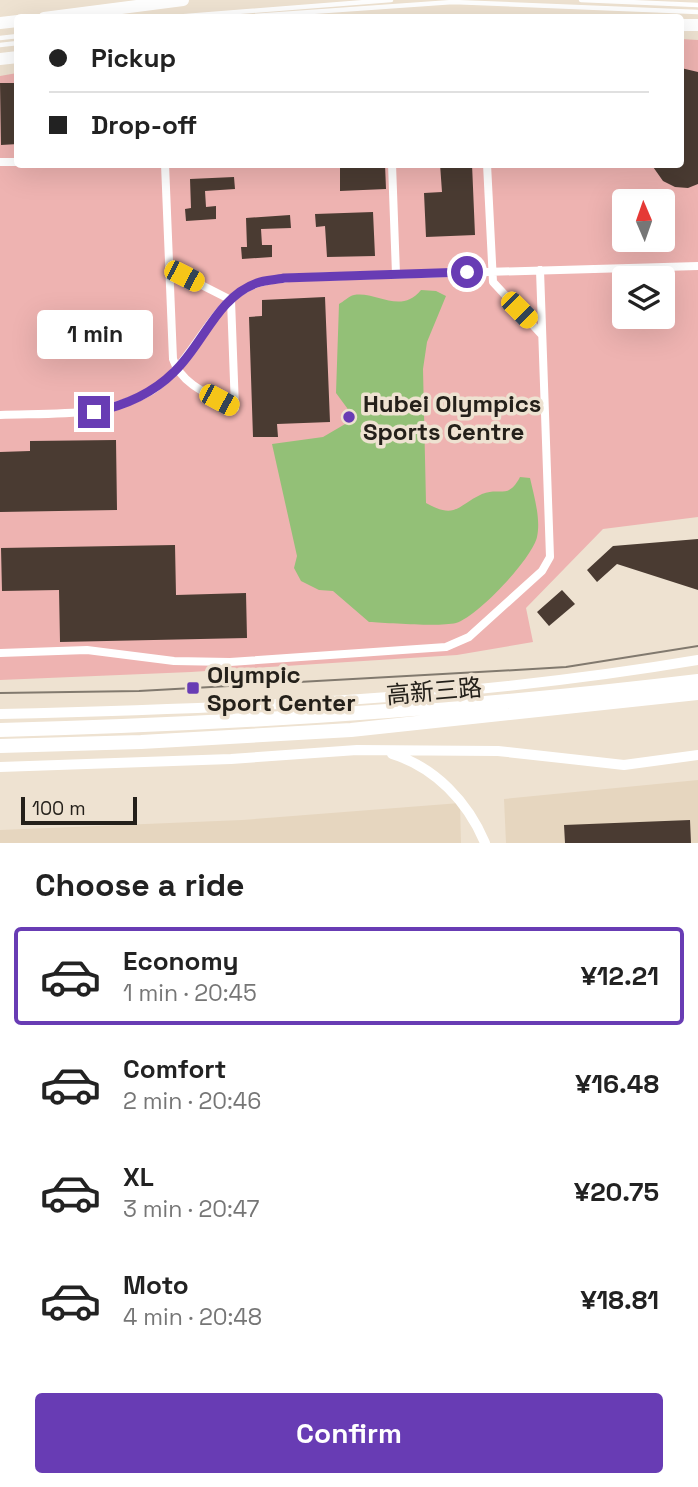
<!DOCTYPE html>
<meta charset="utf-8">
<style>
body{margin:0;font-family:"Space Grotesk","Noto Sans SC",sans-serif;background:#f6f6f6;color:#222;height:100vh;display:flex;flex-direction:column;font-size:26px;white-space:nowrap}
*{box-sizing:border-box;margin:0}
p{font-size:23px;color:#767676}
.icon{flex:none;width:38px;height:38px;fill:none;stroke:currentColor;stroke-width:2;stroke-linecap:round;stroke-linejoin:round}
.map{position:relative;height:843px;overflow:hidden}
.details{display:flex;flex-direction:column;background:#fff;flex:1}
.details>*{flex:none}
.banner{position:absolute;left:14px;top:14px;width:670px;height:154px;border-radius:7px;box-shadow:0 7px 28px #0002;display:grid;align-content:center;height:154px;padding:0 35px;background:#fff}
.needle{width:46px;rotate:358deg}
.tools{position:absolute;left:612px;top:189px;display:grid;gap:14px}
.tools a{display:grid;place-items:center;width:63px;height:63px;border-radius:7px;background:#fff;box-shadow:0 7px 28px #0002;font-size:35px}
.scale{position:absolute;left:21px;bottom:18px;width:116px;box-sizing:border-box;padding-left:7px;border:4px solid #24201a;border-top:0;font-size:19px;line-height:24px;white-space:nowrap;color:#24201a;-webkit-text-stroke:5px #eee2d1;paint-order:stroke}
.end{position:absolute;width:32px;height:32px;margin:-16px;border:9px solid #683cb4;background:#fff;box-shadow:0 0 0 4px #fff}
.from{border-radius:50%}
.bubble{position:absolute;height:49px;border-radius:7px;background:#fff;box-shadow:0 7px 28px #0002;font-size:23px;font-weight:700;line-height:49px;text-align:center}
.car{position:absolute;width:21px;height:42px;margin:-21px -10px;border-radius:9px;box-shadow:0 0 5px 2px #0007;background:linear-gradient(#f5c518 24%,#345 0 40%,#f5c518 0 76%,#345 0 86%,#f5c518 0)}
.banner b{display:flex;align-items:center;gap:24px;height:66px;font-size:26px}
.banner b+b{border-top:2px solid #e0e0e0}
.banner i{width:18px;height:18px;background:#222}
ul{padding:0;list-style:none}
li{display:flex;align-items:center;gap:21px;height:98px;margin:0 14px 10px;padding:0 21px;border:4px solid transparent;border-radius:7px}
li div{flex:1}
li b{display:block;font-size:26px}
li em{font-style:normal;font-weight:700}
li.active{border-color:#683cb4}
li>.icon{width:63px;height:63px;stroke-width:1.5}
h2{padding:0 35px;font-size:32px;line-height:84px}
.action{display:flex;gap:14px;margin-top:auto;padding:14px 35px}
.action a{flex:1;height:80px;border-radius:7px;background:#683cb4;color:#fff;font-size:28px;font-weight:700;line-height:80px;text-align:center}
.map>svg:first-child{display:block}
.built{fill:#e6d6bf}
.green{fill:#eeb3b1;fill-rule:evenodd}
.water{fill:#93c077}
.building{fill:#4a3b32}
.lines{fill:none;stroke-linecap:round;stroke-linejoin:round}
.service{stroke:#fff;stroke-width:4.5}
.minor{stroke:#fff;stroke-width:8}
.secondary{stroke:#fff;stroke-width:10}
.primary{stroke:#fff;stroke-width:12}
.trunk{stroke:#fff;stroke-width:14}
.tram{stroke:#81796e;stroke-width:2}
.route{stroke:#683cb4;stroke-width:9}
.poi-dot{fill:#683cb4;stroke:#eee2d1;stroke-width:2.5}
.labels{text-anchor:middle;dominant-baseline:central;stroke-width:7;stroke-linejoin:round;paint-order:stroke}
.poi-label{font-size:24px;font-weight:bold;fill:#24201a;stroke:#eee2d1;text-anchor:start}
.street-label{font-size:24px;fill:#24201a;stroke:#eee2d1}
</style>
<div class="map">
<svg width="698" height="843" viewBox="0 0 698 843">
<rect width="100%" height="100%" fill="#eee2d1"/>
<!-- built -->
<path class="built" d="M698 780V843H506L504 799Z
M460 803 461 843H0V830L242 820Z"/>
<!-- green -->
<path class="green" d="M681 39 698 40V517L603 529 526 608 533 642 457 655 191 672 0 680V76L17 73 18 164H681ZM625 201H663V240H625ZM625 278H663V317H625Z"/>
<!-- water -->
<path class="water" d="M421 290 436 291 446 296 427 342 423 369 426 503C456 520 458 505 482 494 500 487 508 500 520 477L530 478C534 496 541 519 537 537 532 559 477 617 456 623 439 627 389 623 369 622L333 591 319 590 301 581 294 568 297 556 272 444 323 437 352 420 350 412 336 393 339 304C343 302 349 296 354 295 376 291 401 315 421 290Z"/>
<!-- building -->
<path class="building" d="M681 68 698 72V184L688 188 675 187 663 181 651 164H681Z
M0 83H18V144L1 145Z
M340 164H385L386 189 340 191Z
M440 164H472L475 235 426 237 424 193 442 192Z
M234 177 235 189 205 191 206 207 216 206V219L186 221 185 209 191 208 190 179Z
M373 212 375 256 327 257 325 226 316 227 315 214Z
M290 215 291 228 261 229 262 245H272V257L242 259 241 247H247L246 218Z
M325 297 330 422 277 424 278 437H253L249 317 262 316V300Z
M116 440 117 510 0 512V452L30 451V441Z
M698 539V590L617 564 597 582 587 570 613 546Z
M175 545 176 595 246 593 247 638 60 642 59 590 2 591 1 548Z
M562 590 575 604 549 626 537 612Z
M690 820 691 843H565L564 825Z"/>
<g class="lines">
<!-- service -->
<path class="service" d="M581 0 698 5
M161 18 391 0
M226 18 453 2 698 12
M0 38 18 36
M0 45 18 43"/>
<!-- minor -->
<path class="minor" d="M0 162H18
M165 164 173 359C181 385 212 396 235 408
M392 164 396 274
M487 164 493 282 542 335
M170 269 231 300 235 408
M0 415C52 413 105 418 151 391 194 365 212 296 259 283 277 278 294 277 312 277L698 266
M0 653 87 650 174 661 230 662 446 647 469 637 542 571 550 557 540 270"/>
<!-- secondary -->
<path class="secondary" d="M0 714C233 709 468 699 698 660
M392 754C435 767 468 802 485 843
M0 767 231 759 357 750 498 751 624 765 698 755"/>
<!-- primary -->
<path class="primary" d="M44 18 183 0
M0 23 18 21
M681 25H698
M0 59 18 57"/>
<!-- trunk -->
<path class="trunk" d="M0 730C234 724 466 709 698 681
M0 746 141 742 351 730 698 693"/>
<!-- tram -->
<path class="tram" d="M0 693 139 691 516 670 566 667 698 646"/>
</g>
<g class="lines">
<!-- route -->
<path class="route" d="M94 412C123 406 152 394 174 372 203 345 217 297 257 283 265 280 275 280 284 278L467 272"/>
</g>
<!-- markers -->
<g class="poi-dot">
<circle cx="349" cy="417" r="7"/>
<rect x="186" y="681" width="14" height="14" rx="3.5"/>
</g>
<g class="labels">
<!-- poi labels -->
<g class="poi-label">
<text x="363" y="403">Hubei Olympics<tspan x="363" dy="28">Sports Centre</tspan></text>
<text x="207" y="674">Olympic<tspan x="207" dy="28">Sport Center</tspan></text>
</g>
<!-- street labels -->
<g class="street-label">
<text transform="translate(434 691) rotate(-5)">高新三路</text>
</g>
</g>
</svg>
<div class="tools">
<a><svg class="needle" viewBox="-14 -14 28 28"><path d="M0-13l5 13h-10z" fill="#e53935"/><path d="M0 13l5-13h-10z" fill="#767676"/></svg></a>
<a><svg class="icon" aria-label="layers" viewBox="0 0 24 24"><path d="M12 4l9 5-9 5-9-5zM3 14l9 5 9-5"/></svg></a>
</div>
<div class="scale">100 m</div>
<i class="end from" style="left:467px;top:272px"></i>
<i class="end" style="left:94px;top:412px"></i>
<div class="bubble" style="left:37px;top:310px;width:116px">1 min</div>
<i class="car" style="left:184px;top:276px;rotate:117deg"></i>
<i class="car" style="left:519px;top:310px;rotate:135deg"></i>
<i class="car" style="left:219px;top:400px;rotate:118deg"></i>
<div class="banner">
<b><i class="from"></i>Pickup</b>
<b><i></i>Drop-off</b>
</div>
</div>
<section class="details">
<h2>Choose a ride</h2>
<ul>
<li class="active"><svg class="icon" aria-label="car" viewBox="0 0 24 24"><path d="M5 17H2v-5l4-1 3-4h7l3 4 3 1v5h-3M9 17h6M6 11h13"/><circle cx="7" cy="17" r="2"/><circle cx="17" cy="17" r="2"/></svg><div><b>Economy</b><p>1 min · 20:45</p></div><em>¥12.21</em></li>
<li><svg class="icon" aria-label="car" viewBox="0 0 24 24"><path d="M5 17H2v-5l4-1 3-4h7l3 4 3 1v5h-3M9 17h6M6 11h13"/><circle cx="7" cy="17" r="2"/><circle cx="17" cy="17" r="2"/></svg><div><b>Comfort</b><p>2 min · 20:46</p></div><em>¥16.48</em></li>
<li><svg class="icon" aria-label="car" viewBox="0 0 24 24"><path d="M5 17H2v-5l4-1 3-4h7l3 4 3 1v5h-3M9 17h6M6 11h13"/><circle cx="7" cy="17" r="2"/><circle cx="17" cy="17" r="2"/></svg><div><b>XL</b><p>3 min · 20:47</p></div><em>¥20.75</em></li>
<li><svg class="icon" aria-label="car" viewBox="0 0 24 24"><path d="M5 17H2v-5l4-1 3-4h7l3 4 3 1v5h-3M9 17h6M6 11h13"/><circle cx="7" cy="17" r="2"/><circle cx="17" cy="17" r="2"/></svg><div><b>Moto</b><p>4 min · 20:48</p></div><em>¥18.81</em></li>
</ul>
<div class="action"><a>Confirm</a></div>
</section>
